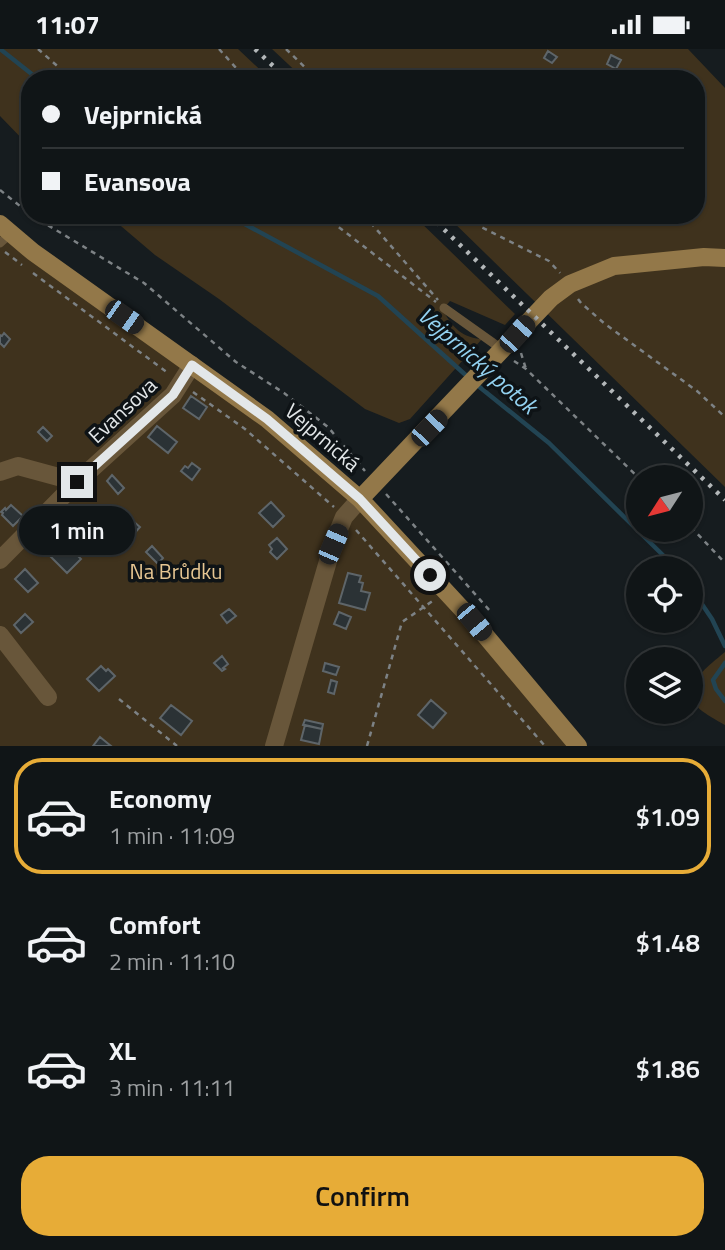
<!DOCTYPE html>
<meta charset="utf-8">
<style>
body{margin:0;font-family:"Titillium Web",sans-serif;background:#1e2224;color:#f1f3f6;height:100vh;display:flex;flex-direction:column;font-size:26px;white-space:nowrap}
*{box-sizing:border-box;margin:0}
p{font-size:23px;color:#9c9fa1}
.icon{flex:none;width:38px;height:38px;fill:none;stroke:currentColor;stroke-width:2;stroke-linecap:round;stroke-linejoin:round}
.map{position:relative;height:697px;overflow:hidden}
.drawer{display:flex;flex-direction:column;background:#101517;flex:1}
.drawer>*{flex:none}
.hud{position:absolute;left:21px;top:21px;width:684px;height:154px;border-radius:28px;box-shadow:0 2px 5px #0004,0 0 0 2px #303436;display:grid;align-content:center;height:154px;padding:0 21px;background:#101517}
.needle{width:46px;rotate:234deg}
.fabs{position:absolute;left:626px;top:416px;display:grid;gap:14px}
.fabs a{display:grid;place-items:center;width:77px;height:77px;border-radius:50%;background:#101517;box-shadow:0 2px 5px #0004,0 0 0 2px #303436;font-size:35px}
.end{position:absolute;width:32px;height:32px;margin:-16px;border:9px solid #e3e7e9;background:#111;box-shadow:0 0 0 4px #111}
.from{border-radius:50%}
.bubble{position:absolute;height:49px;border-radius:24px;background:#101517;box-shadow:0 2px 5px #0004,0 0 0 2px #303436;font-size:23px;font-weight:600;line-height:49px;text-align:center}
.car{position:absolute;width:21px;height:42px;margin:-21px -10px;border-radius:9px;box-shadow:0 0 5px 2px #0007;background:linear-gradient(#222 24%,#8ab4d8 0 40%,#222 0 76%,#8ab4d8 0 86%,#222 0)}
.hud b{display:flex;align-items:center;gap:24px;height:66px;font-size:26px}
.hud b+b{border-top:2px solid #303436}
.hud i{width:18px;height:18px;background:#f1f3f6}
ul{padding:12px 0 0;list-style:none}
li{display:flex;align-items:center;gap:21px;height:116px;margin:0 14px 10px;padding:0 7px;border:4px solid transparent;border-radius:28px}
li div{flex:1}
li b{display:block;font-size:26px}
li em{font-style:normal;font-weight:600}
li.on{border-color:#e7ac37}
li>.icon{width:63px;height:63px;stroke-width:1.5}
.primary-button{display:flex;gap:14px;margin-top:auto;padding:14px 21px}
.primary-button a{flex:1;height:80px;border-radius:28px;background:#e7ac37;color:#111;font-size:28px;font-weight:600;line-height:80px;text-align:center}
.status{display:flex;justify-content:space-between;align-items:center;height:49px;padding:0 35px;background:#101517;direction:ltr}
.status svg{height:19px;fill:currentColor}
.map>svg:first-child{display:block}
.green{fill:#3f321d}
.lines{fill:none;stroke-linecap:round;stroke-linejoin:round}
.stream{stroke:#224453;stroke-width:4.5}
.building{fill:#2b3235;stroke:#5e6569;stroke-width:2}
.path{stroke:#7d8285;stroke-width:2.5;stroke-dasharray:5 5;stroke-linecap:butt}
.lane{stroke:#68563a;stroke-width:9}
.street{stroke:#68563a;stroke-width:18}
.secondary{stroke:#937849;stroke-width:18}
.rail{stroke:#b3b7b9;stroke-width:4.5;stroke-dasharray:3.5 7;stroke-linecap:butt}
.route{stroke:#e3e7e9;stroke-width:9}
.labels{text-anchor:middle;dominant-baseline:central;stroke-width:7;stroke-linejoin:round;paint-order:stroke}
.street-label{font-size:21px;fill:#e3e7e9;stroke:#0e1316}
.park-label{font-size:21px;fill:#e6c692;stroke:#0e1316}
.water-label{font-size:23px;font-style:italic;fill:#93d2f1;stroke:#0e1316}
</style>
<div class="status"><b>11:07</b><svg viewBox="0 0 49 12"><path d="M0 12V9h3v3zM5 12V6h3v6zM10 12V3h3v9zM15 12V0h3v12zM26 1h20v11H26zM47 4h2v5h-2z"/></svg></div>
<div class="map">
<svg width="725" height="697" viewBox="0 0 725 697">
<rect width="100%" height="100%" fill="#161c1f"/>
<!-- green -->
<path class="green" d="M0 0H238L270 30H30V98L0 67Z
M272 0H688L725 39V438L446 166H696V30H304Z
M108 166H413L515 265 505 276 450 252 444 259V263C453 279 463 289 482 290L410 370 399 374 365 360 219 250 155 206Z
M0 175 360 450 578 697H0Z
M725 603V676C718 672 701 663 697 657 681 635 711 615 725 603Z"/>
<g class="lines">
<!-- stream -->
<path class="stream" d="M0 0 38 30
M228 166 378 247 470 330
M477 336 549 394 677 520
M691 539 712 570 725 597
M725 614 713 631 716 640 725 652"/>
</g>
<!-- building -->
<path class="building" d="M548 2 557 8 552 14 544 9Z
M611 6 621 11 616 20 607 15Z
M4 284 10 290 4 298 0 294V286L2 287Z
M191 347 207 358 199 370 183 359Z
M157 377 177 393 168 404 148 388Z
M43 378 52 387 47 392 38 383Z
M192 414 200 420 192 431 181 422 185 417 188 419Z
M112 426 124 439 118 445 107 432Z
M271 453 284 467 273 478 259 464Z
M11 456 23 467 13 477 2 466 3 464 1 463 5 459 6 461Z
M73 465 84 476 76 484 65 473Z
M126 466 140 478 132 487 127 484 124 487 115 479Z
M84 476 90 482 82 489 76 484Z
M277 489 287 500 277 510 270 503 272 500 269 496Z
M64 493 81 510 67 524 50 507Z
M152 497 163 509 158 515 146 503Z
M25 520 38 534 28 543 15 530Z
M348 524 361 527 359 533 363 534 361 542 370 544 365 561 339 554Z
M229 560 236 567 227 574 221 566Z
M339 563 351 568 346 580 334 575Z
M25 565 33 573 21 584 14 576Z
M222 607 228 615 223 619 225 620 222 622 214 614Z
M325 614 339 618 336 626 323 622Z
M101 617 106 622 108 620 115 627 99 642 87 630Z
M331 631 337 633 334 645 328 643Z
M431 651 446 664 433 679 418 666Z
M171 656 192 672 181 686 160 669Z
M305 671 323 675 322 680 303 676Z
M305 676 322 680 319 695 301 691Z
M100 688 111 697H93Z"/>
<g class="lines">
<!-- path -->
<path class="path" d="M38 0 72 30
M219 0 246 30
M286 0 317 30
M0 141 30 165
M31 166 144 234 236 313 284 344 328 378 365 422
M323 166 436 253
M364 166 438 251
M467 166 481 178 549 212 560 224
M5 203 22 216
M33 224 168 324
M578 250 581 254 605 275 697 342 725 368
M521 304 526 320
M514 312 526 320 639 429
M193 343 245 380 334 458
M386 445 491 563
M691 478 725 514
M356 481 545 697
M119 650 177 697
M367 697 402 573 434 551"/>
<!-- lane -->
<path class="lane" d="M0 194 11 184
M444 259 503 301"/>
<!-- street -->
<path class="street" d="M0 423 18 417 77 433
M0 511 77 433 173 346 192 316
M0 586 48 648
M274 697 333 495 344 468 360 450"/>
<!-- secondary -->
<path class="secondary" d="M0 175 33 203 267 370 360 450 474 573 578 697
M360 450 551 249 570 235 614 217 704 208 725 209"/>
<!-- rail -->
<path class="rail" d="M255 0 287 30
M429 166 725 451"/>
</g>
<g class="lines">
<!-- route -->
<path class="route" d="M77 433 173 346 192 316 267 370 360 450 430 526"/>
</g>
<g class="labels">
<!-- street labels -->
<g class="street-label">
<text transform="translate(122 361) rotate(-43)">Evansova</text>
<text transform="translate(323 388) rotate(41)">Vejprnická</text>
</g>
<!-- park labels -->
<g class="park-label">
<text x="176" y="522">Na Brůdku</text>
</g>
<!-- water labels -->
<g class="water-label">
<text transform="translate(478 311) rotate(41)">Vejprnický potok</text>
</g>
</g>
</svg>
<div class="fabs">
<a><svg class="needle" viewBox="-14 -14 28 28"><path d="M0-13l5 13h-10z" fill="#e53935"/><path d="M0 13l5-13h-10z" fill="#9c9fa1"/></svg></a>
<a><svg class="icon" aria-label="locate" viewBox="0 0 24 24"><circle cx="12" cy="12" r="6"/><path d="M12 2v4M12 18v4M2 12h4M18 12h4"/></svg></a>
<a><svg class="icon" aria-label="layers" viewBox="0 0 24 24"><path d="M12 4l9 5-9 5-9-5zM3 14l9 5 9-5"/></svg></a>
</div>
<i class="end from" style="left:430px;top:526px"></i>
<i class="end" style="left:77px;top:433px"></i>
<div class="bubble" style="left:19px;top:457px;width:116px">1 min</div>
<i class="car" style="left:124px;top:268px;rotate:125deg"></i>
<i class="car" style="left:517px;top:285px;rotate:42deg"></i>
<i class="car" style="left:429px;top:379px;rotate:44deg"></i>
<i class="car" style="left:333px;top:495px;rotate:23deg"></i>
<i class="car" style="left:474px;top:573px;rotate:140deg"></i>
<div class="hud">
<b><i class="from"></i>Vejprnická</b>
<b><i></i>Evansova</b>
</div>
</div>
<section class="drawer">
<ul>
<li class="on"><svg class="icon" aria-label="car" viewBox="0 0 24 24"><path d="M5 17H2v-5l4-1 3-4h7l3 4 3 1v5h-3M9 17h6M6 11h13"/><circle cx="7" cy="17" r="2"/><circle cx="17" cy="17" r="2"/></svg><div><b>Economy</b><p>1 min · 11:09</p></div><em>$1.09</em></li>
<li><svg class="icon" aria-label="car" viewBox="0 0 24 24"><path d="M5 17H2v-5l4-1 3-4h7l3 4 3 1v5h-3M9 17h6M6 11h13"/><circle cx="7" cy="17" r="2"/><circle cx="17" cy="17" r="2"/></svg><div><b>Comfort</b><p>2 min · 11:10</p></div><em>$1.48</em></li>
<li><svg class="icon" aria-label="car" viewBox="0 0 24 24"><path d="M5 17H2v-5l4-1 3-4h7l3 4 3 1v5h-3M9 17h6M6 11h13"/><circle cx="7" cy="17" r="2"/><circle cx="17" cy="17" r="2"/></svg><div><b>XL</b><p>3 min · 11:11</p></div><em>$1.86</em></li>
</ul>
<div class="primary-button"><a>Confirm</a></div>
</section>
